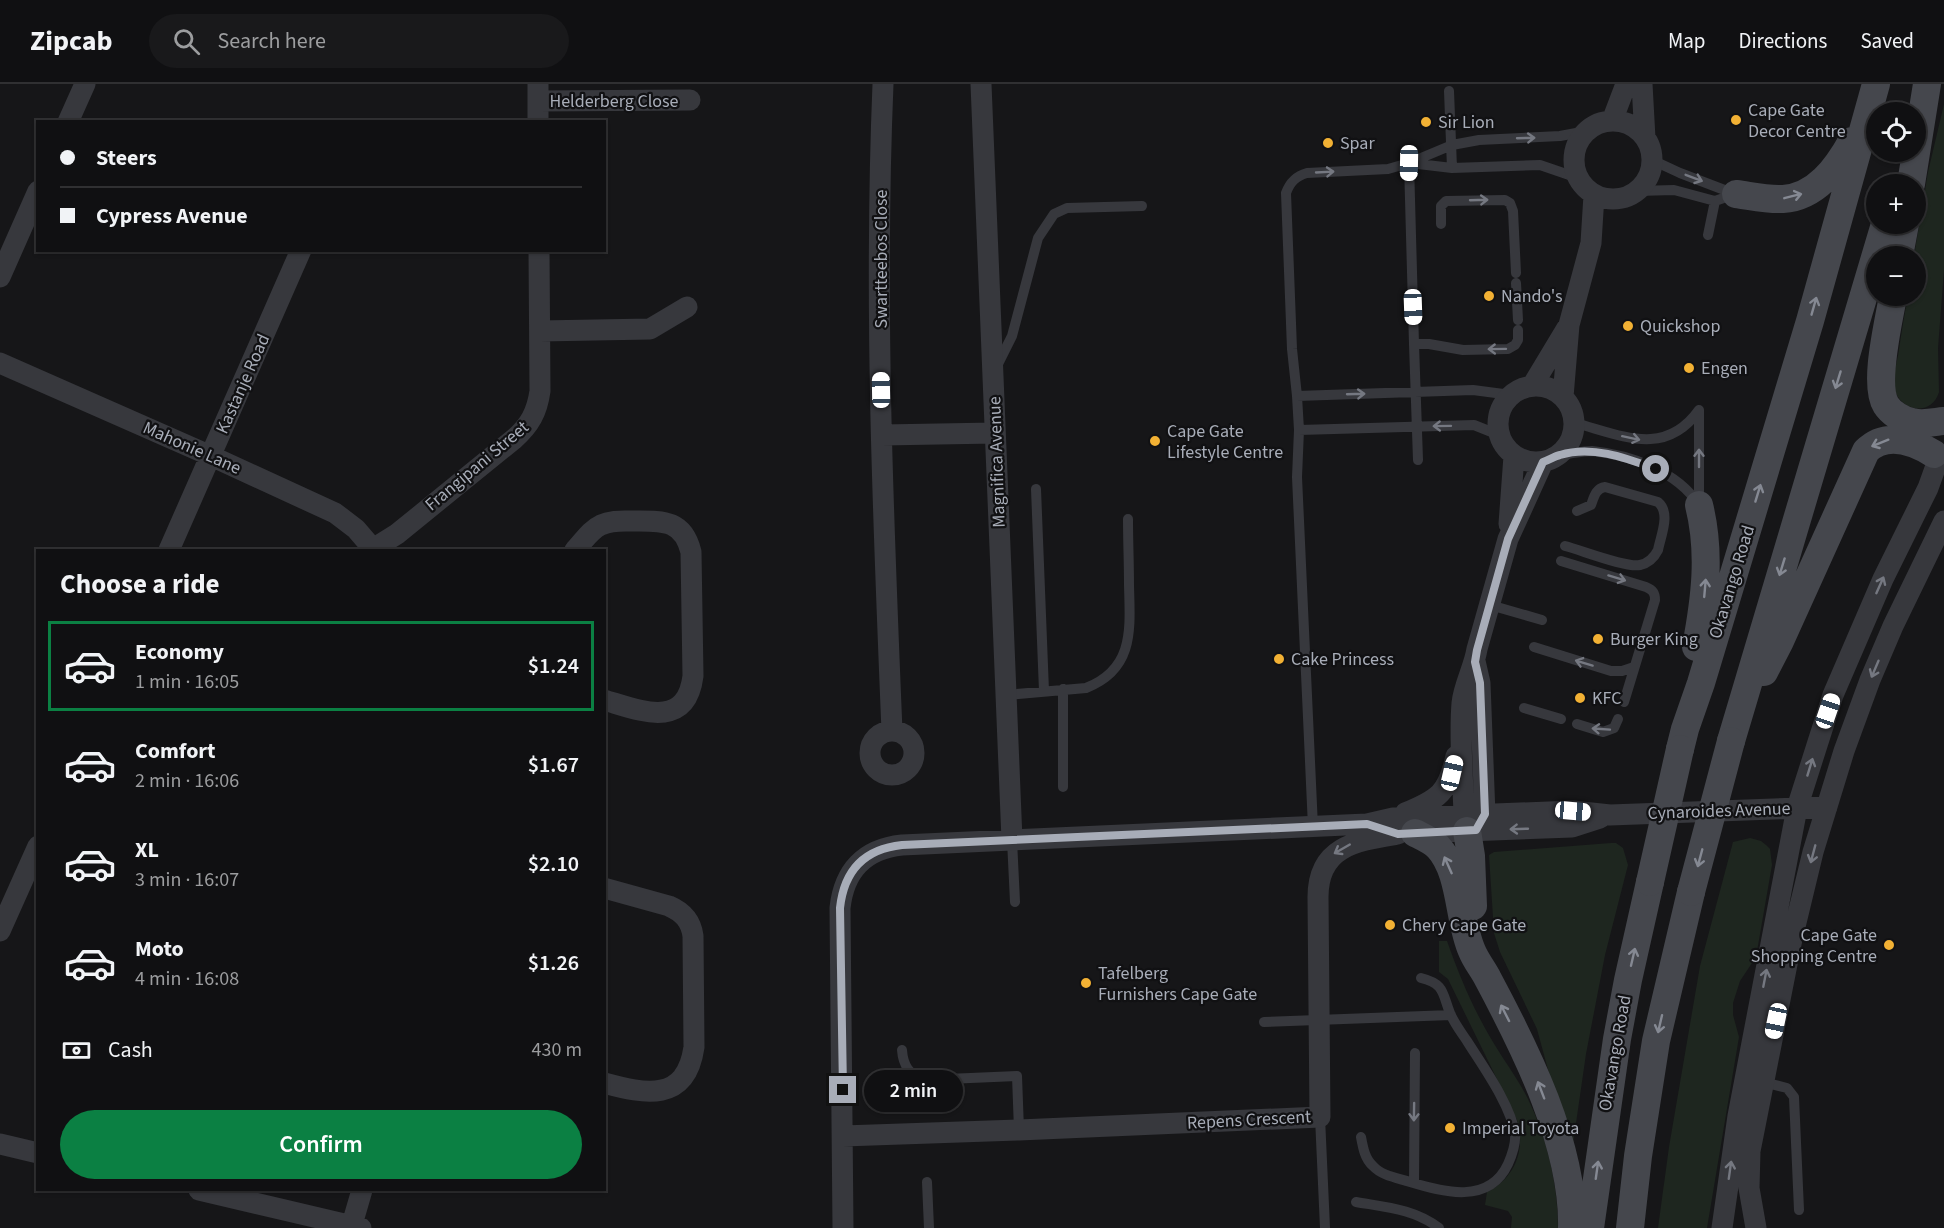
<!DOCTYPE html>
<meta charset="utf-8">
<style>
body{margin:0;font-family:"Source Sans 3",sans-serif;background:#19191b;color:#f1f3f6;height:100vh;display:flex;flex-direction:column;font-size:22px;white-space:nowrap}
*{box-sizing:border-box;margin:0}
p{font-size:20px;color:#9c9d9f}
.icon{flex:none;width:33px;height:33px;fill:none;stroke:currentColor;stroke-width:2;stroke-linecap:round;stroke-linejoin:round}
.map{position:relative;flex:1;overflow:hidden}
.details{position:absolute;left:36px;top:465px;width:570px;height:642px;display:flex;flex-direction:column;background:#101012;border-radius:0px;box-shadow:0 2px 4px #0004,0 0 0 2px #303032}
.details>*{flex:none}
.banner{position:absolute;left:36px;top:36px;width:570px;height:132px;border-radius:0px;box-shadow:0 2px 4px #0004,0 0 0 2px #303032;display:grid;align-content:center;height:132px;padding:0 24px;background:#101012}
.fabs{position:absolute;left:1866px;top:18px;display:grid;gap:12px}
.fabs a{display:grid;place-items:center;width:60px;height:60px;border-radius:50%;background:#101012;box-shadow:0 2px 4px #0004,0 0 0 2px #303032;font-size:30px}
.end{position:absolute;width:27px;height:27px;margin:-14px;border:8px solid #a8adb8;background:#111;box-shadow:0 0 0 3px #111}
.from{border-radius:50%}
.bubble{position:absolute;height:42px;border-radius:21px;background:#101012;box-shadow:0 2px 4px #0004,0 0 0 2px #303032;font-size:20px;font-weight:600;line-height:42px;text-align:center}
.car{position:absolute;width:18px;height:36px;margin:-18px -9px;border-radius:8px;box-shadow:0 0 4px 2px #0007;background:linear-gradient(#fff 24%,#345 0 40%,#fff 0 76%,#345 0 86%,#fff 0)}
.banner b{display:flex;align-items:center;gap:21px;height:57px;font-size:22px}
.banner b+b{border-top:2px solid #303032}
.banner i{width:15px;height:15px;background:#f1f3f6}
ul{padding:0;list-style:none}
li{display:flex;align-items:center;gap:18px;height:90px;margin:0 12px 9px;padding:0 12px;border:3px solid transparent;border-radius:0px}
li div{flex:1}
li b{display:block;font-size:22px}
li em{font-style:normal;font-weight:600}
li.selected{border-color:#0b8043}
li>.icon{width:54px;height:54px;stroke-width:1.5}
h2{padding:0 24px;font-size:27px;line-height:72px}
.pay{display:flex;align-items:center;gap:15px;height:66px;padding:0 24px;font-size:22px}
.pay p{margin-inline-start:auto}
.button{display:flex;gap:12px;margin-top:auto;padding:12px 24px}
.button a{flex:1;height:69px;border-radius:36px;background:#0b8043;color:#fff;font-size:24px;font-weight:600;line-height:69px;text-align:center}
header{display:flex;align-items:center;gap:36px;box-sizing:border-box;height:84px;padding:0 30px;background:#101012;border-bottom:2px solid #303032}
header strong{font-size:28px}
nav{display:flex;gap:33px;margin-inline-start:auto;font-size:21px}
.search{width:420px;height:54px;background:#19191b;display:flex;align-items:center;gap:15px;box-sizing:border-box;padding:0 21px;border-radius:33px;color:#9c9d9f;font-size:22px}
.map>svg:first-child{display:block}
.grass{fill:#1e261f}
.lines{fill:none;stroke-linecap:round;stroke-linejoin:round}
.lane{stroke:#37383d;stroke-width:10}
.street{stroke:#37383d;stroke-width:21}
.secondary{stroke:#45474d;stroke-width:28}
.secondary-bridge{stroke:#45474d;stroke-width:28}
.oneway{stroke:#757881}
.oneway2{stroke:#858993}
.route{stroke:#a8adb8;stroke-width:8}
.poi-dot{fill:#f2b134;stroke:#111113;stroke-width:2}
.labels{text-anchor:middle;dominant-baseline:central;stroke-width:4.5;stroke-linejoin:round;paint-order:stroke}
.street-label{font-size:18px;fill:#a8adb8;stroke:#111113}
.poi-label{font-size:18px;fill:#a8adb8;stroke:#111113;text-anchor:start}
</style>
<header>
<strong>Zipcab</strong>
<div class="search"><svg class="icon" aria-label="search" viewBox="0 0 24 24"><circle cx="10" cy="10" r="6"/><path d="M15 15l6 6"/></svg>Search here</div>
<nav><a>Map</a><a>Directions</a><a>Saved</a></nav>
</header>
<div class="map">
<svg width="1944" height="1144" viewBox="0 0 1944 1144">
<rect width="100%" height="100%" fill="#161618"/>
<!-- grass -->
<path class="grass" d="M1944 20V186L1938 264 1939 308C1931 335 1896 326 1894 301 1893 292 1896 281 1898 272 1901 252 1904 232 1908 212H1916L1914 172 1928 88Z
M1750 754 1761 757 1766 761 1770 765 1772 781 1756 873 1740 897 1733 919V931L1739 953 1707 1144H1658L1669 1063 1700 882 1733 758Z
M1611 759H1616L1623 764 1628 781 1605 871 1586 970 1573 1060 1552 1000 1537 945 1500 868 1494 849 1489 771 1494 768Z
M1439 857H1447C1459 891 1472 922 1490 953 1502 974 1517 993 1528 1015 1547 1054 1558 1101 1558 1144H1511L1512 1133 1508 1127 1485 1121 1487 1108C1515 1094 1526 1066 1517 1036L1448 895 1439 888Z"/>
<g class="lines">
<!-- lane -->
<path class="lane" d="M1449 7 1452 84
M1652 76 1680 89 1735 110
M1409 79 1414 260H1429L1463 266 1508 265 1515 261 1518 256V246
M1410 79 1452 84 1540 81 1578 94
M1637 107 1674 106 1715 117 1735 110
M1441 140V122L1446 117 1505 116 1510 119 1513 127 1516 189
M1708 151 1715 117
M1516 199 1518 236
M1414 260 1418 376
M996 284 1012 252 1038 154 1054 130 1067 124 1142 122
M1297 312 1473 306 1511 311
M1699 326V421
M1575 339C1621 351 1665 374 1699 326
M1299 346 1474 341 1499 351
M1559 371C1570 370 1582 367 1592 367 1631 371 1677 387 1699 421
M1036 405 1044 607
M1565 462C1581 466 1626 484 1640 481 1649 479 1654 474 1658 466 1661 451 1671 429 1658 418L1605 403C1596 404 1594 413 1591 421L1577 427
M1561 477 1646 503C1653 506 1655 509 1655 516L1624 618
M1490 521 1542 536
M1534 563 1611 587H1622L1634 583
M1063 605V703
M1006 611 1086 604C1135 585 1130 544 1129 501 1129 479 1128 457 1128 435
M1524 624 1561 635
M1577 640 1603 648 1614 644 1618 635
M1313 743 1297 393 1299 346 1297 312 1292 265 1286 109C1290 98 1296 92 1307 89L1388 85 1409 79 1452 61 1479 56 1560 52 1587 47
M1012 756 1015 818
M1264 938 1451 931
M902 966C903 981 909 991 924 996L1017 992 1019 1046
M1763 998 1787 1004 1794 1013 1799 1126
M1320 1033 1325 1144
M1361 1053C1363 1064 1365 1075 1373 1082 1382 1092 1398 1094 1410 1098 1443 1108 1489 1121 1508 1080 1512 1071 1516 1060 1515 1050 1511 1021 1482 981 1467 957 1461 948 1454 939 1450 929 1442 909 1445 900 1421 894
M927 1098 929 1144
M1414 1099 1415 969
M1356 1118C1385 1123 1415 1125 1439 1144"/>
<!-- street -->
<path class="street" d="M538 0V38
M883 0C874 216 883 431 892 647
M981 0 1012 756
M1642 0 1645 54
M538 17 690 16
M1574 76a39 39 0 1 1 78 0a39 39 0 1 1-78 0Z
M1612 37 1626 0
M68 38 85 0
M0 193 38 107
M540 247 650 245 687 223
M0 279 211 372 335 429 356 445 374 466
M1498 340a38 38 0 1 1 76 0a38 38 0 1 1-76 0Z
M1532 302 1567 244
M1563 313 1569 241 1591 159 1594 111
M882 351 995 349
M1509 440 1514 372
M373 465 397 450 514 355C530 341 537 328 540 307L539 166
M169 466 301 166
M575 466C583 458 590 446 601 441 611 436 622 437 633 437 662 437 683 435 691 468L693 592C686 647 639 626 604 616
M1475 577 1480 599 1485 731 1478 743
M870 669a22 22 0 1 1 44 0a22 22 0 1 1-44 0Z
M1405 729C1439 715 1448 709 1456 672
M1466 743 1464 731C1463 694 1459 656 1462 619 1464 600 1474 584 1477 565L1508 455 1543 378
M1414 749 1572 743 1600 734
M604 804 669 822C683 828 691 837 693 852L694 963C686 1019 645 1010 604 999
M0 847 38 762
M843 1052 1019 1046 1320 1033 1318 813C1318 762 1356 757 1398 750
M0 1060 38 1069
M199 1106 361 1144
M351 1144 362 1106
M843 1144 840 824C844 787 864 765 902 761L1367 740 1393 734 1573 727 1610 731 1827 723
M1722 1144 1738 1032 1797 724 1833 611 1883 495 1928 404 1937 379
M1756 1144 1749 1104 1750 1067 1792 855 1813 768 1844 667 1870 596 1893 542 1944 437"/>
<!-- secondary -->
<path class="secondary" d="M1911 100 1927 0
M1736 110C1751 112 1767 116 1783 115 1816 113 1837 84 1852 57
M1899 172 1905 140
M1893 212C1889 237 1873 300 1886 321 1891 329 1902 336 1912 338 1922 341 1934 338 1944 337
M1696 563C1705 515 1711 469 1699 421
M1764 588 1780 557 1866 367C1886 347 1913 357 1934 370
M1731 657 1885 140
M1680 665 1685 645 1701 599 1810 237 1876 0
M1467 747 1471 772 1473 822
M1415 749C1423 753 1432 757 1438 763 1462 789 1458 836 1472 867 1476 877 1483 885 1488 895 1526 966 1574 1062 1572 1144
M1590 1144 1617 955 1628 896 1650 798
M1630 1144 1638 1072 1656 957 1691 808"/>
<!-- secondary-bridge -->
<path class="secondary-bridge" d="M1650 798 1680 665
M1691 808 1731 657"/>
</g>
<!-- one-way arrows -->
<defs><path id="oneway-shaft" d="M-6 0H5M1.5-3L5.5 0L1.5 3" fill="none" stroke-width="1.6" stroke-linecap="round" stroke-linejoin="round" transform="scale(1.5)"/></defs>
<g class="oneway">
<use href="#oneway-shaft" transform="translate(1526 54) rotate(-2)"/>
<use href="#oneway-shaft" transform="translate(1325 88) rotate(-3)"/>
<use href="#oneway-shaft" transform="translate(1694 94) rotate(21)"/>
<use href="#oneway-shaft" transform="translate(1479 116) rotate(-2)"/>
<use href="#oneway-shaft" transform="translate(1497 265) rotate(179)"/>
<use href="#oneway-shaft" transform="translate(1356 310) rotate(-2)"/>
<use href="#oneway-shaft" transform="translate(1442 342) rotate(179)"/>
<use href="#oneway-shaft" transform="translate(1631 354) rotate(12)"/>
<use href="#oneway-shaft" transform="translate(1699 374) rotate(-90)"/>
<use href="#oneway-shaft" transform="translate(1617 494) rotate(17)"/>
<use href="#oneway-shaft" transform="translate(1880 501) rotate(-66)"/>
<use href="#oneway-shaft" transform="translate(1584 579) rotate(-163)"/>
<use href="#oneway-shaft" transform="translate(1875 585) rotate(113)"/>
<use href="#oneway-shaft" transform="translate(1601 645) rotate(-176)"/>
<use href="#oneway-shaft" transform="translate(1810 683) rotate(-73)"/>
<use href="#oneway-shaft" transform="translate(1519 745) rotate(178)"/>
<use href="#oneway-shaft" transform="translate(1342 765) rotate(150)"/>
<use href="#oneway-shaft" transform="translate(1813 770) rotate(105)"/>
<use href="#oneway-shaft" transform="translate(1765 894) rotate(-79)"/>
<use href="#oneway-shaft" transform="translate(1414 1028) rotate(91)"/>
<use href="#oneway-shaft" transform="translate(1730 1086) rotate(-82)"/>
</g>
<g class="oneway2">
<use href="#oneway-shaft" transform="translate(1793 112) rotate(-14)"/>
<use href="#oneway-shaft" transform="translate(1814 222) rotate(-74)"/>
<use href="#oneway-shaft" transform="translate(1838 296) rotate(107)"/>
<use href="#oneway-shaft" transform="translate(1880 359) rotate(158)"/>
<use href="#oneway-shaft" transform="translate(1758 409) rotate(-73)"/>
<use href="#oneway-shaft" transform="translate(1782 483) rotate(107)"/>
<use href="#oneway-shaft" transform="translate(1705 504) rotate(-85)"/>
<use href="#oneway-shaft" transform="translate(1700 774) rotate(105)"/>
<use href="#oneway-shaft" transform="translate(1448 781) rotate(-114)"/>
<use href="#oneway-shaft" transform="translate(1633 873) rotate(-77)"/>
<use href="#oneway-shaft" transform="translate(1505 929) rotate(-117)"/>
<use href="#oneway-shaft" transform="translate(1660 940) rotate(103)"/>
<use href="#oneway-shaft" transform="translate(1541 1006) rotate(-111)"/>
<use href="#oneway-shaft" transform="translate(1597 1086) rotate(-82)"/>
</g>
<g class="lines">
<!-- route -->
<path class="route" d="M843 1006 840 824C844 787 864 765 902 761L1367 740 1398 750 1476 746 1485 730 1480 599 1475 578 1477 566 1508 455 1543 378C1549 376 1555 372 1560 371 1592 361 1626 374 1656 385"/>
</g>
<!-- markers -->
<g class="poi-dot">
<circle cx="1736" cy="36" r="6"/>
<circle cx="1426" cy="38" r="6"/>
<circle cx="1328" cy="59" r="6"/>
<circle cx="1489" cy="212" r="6"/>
<circle cx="1628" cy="242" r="6"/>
<circle cx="1689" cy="284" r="6"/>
<circle cx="1155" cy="357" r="6"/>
<circle cx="1598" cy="555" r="6"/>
<circle cx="1279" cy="575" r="6"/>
<circle cx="1580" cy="614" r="6"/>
<circle cx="1390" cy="841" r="6"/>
<circle cx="1889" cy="861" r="6"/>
<circle cx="1086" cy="899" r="6"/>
<circle cx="1450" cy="1044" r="6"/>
</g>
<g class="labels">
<!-- street labels -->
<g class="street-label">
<text x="614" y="17">Helderberg Close</text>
<text transform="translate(881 175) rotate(-90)">Swartteebos Close</text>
<text transform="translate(243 300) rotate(-66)">Kastanje Road</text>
<text transform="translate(192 364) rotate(24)">Mahonie Lane</text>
<text transform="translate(997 378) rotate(-92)">Magnifica Avenue</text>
<text transform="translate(477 382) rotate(-40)">Frangipani Street</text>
<text transform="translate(1732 498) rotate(-73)">Okavango Road</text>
<text transform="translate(1719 727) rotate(-2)">Cynaroides Avenue</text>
<text transform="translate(1615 969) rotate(-80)">Okavango Road</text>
<text transform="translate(1249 1036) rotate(-3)">Repens Crescent</text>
</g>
<!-- poi labels -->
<g class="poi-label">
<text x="1748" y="26">Cape Gate<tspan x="1748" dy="21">Decor Centre</tspan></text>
<text x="1438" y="38">Sir Lion</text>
<text x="1340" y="59">Spar</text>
<text x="1501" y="212">Nando's</text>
<text x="1640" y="242">Quickshop</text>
<text x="1701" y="284">Engen</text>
<text x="1167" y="347">Cape Gate<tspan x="1167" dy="21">Lifestyle Centre</tspan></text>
<text x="1610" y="555">Burger King</text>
<text x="1291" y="575">Cake Princess</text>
<text x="1592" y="614">KFC</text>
<text x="1402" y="841">Chery Cape Gate</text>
<text x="1877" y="851" text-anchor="end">Cape Gate<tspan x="1877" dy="21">Shopping Centre</tspan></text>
<text x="1098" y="889">Tafelberg<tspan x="1098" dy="21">Furnishers Cape Gate</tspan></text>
<text x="1462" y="1044">Imperial Toyota</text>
</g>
</g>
</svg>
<div class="fabs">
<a><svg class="icon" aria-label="locate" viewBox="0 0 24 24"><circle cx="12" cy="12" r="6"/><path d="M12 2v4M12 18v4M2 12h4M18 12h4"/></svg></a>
<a>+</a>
<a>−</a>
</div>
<i class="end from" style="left:1656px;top:385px"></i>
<i class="end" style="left:843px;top:1006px"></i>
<div class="bubble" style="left:864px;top:986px;width:99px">2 min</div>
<i class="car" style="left:1409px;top:79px;rotate:181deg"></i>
<i class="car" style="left:1413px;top:223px;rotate:178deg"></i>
<i class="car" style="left:881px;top:306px;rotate:359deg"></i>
<i class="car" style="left:1828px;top:627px;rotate:19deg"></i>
<i class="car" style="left:1452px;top:689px;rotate:13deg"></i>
<i class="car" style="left:1573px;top:727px;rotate:95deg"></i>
<i class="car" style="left:1776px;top:937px;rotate:192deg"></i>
<div class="banner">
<b><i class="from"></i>Steers</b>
<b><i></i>Cypress Avenue</b>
</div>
<section class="details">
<h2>Choose a ride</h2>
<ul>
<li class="selected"><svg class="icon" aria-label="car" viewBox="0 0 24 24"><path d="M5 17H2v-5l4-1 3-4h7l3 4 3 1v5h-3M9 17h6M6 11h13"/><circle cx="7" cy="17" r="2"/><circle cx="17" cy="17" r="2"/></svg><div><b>Economy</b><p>1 min · 16:05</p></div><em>$1.24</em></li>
<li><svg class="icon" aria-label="car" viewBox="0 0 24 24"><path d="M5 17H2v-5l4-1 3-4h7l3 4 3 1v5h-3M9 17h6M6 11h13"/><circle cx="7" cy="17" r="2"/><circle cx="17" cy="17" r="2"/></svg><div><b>Comfort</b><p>2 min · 16:06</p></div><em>$1.67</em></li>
<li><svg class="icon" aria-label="car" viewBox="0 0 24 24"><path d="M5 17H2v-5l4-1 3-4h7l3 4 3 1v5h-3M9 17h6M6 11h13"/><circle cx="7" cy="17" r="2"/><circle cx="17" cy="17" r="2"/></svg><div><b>XL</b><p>3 min · 16:07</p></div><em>$2.10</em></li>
<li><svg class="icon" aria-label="car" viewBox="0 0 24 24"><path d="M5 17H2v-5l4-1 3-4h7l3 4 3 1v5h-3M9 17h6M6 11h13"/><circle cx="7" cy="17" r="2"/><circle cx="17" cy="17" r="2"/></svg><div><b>Moto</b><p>4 min · 16:08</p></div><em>$1.26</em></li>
</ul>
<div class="pay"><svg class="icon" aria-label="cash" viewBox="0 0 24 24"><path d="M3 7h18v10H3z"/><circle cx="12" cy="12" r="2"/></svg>Cash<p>430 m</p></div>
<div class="button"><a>Confirm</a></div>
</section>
</div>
